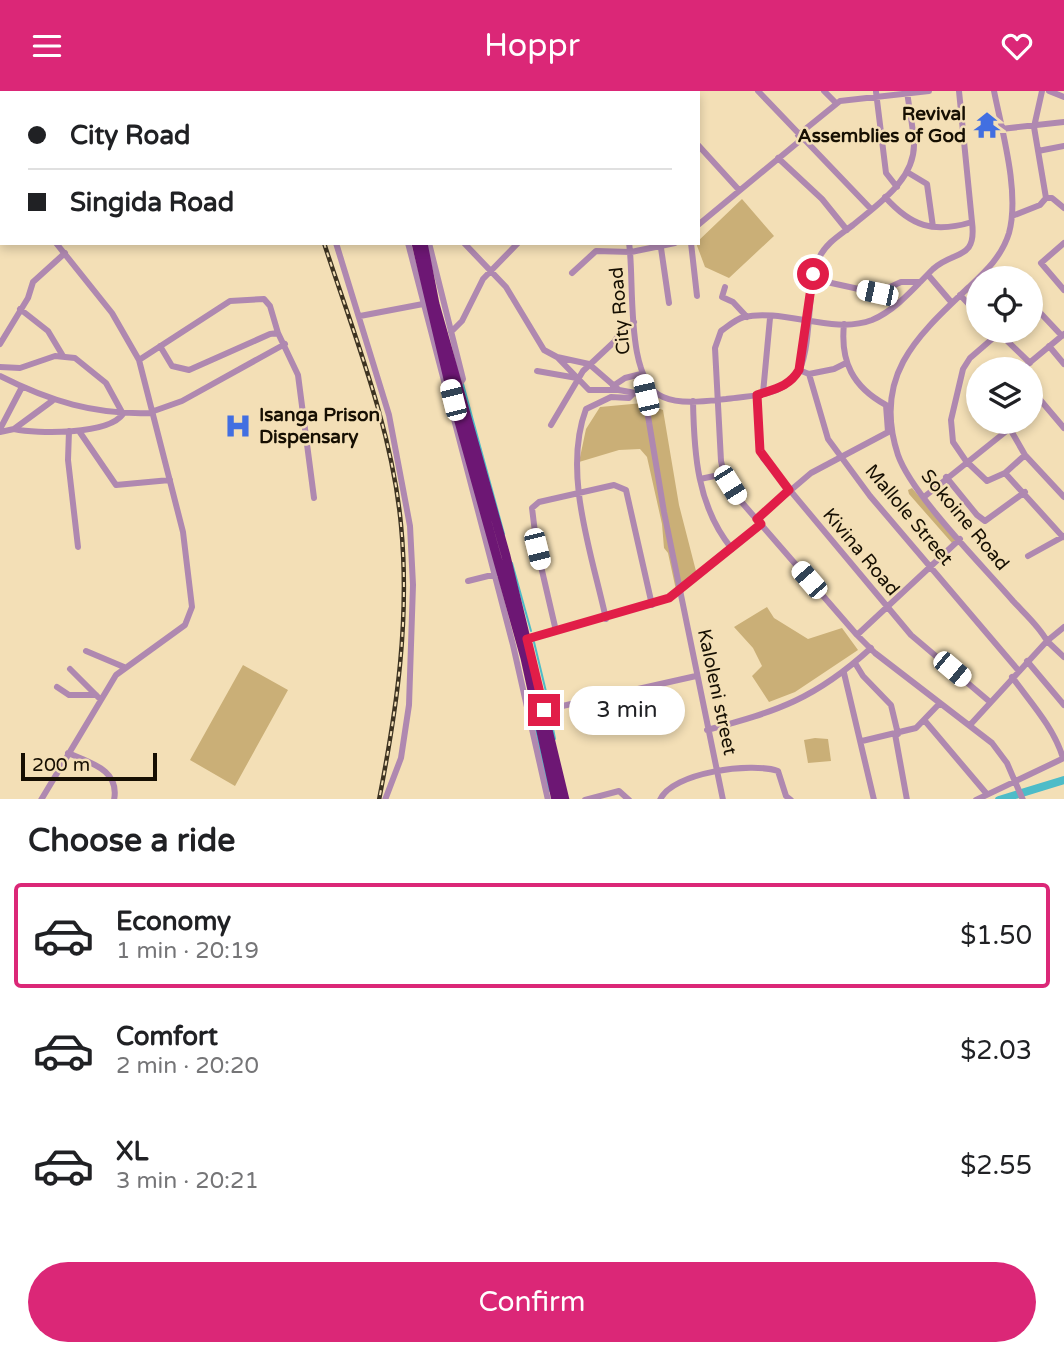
<!DOCTYPE html>
<meta charset="utf-8">
<style>
body{margin:0;font-family:"Varela Round",sans-serif;background:#f6f6f6;color:#202124;height:100vh;display:flex;flex-direction:column;font-size:26px;white-space:nowrap}
*{box-sizing:border-box;margin:0}
p{font-size:23px;color:#757577}
.icon{flex:none;width:38px;height:38px;fill:none;stroke:currentColor;stroke-width:2;stroke-linecap:round;stroke-linejoin:round}
.map{position:relative;height:708px;overflow:hidden}
.sheet{display:flex;flex-direction:column;background:#fff;flex:1}
.sheet>*{flex:none}
.hud{position:absolute;left:0px;top:0px;width:700px;height:154px;box-shadow:0 4px 10px #0003;display:grid;align-content:center;height:154px;padding:0 28px;background:#fff}
.buttons{position:absolute;left:966px;top:175px;display:grid;gap:14px}
.buttons a{display:grid;place-items:center;width:77px;height:77px;border-radius:50%;background:#fff;box-shadow:0 4px 10px #0003;font-size:35px}
.scale{position:absolute;left:21px;bottom:18px;width:136px;box-sizing:border-box;padding-left:7px;border:4px solid #160f02;border-top:0;font-size:19px;line-height:24px;white-space:nowrap;color:#160f02;-webkit-text-stroke:5px #f3dfb6;paint-order:stroke}
.end{position:absolute;width:32px;height:32px;margin:-16px;border:9px solid #e11d48;background:#fff;box-shadow:0 0 0 4px #fff}
.from{border-radius:50%}
.bubble{position:absolute;height:49px;border-radius:24px;background:#fff;box-shadow:0 4px 10px #0003;font-size:23px;font-weight:600;line-height:49px;text-align:center}
.car{position:absolute;width:21px;height:42px;margin:-21px -10px;border-radius:9px;box-shadow:0 0 5px 2px #0007;background:linear-gradient(#fff 24%,#345 0 40%,#fff 0 76%,#345 0 86%,#fff 0)}
.hud b{display:flex;align-items:center;gap:24px;height:66px;font-size:26px}
.hud b+b{border-top:2px solid #e0e0e0}
.hud i{width:18px;height:18px;background:#202124}
ul{padding:0;list-style:none}
li{display:flex;align-items:center;gap:21px;height:105px;margin:0 14px 10px;padding:0 14px;border:4px solid transparent;border-radius:7px}
li div{flex:1}
li b{display:block;font-size:26px}
li em{font-style:normal;font-weight:600}
li.current{border-color:#db2777}
li>.icon{width:63px;height:63px;stroke-width:1.5}
h2{padding:0 28px;font-size:32px;line-height:84px}
.cta{display:flex;gap:14px;margin-top:auto;padding:14px 28px}
.cta a{flex:1;height:80px;border-radius:42px;background:#db2777;color:#fff;font-size:28px;font-weight:600;line-height:80px;text-align:center}
header{display:flex;justify-content:space-between;align-items:center;height:91px;padding:0 28px;background:#db2777;color:#fff;font-size:32px;font-weight:600}
.map>svg:first-child{display:block}
.green{fill:#caaf77}
.lines{fill:none;stroke-linecap:round;stroke-linejoin:round}
.stream{stroke:#4dbcc8;stroke-width:2}
.river{stroke:#4dbcc8;stroke-width:8}
.minor{stroke:#af88b0;stroke-width:6}
.highway{stroke:#6d1774;stroke-width:9}
.rail-casing{stroke:#3d3321;stroke-width:4.5}
.rail{stroke:#f3dfb6;stroke-width:2;stroke-dasharray:5;stroke-linecap:butt}
.route{stroke:#e11d48;stroke-width:9}
.labels{text-anchor:middle;dominant-baseline:central;stroke-width:5;stroke-linejoin:round;paint-order:stroke}
.poi-label{font-size:19px;font-weight:bold;fill:#160f02;stroke:#f3dfb6;text-anchor:end}
.street-label{font-size:19px;fill:#160f02;stroke:#f3dfb6}
</style>
<header><svg class="icon" aria-label="menu" viewBox="0 0 24 24"><path d="M4 6h16M4 12h16M4 18h16"/></svg>Hoppr<svg class="icon" aria-label="heart" viewBox="0 0 24 24"><path d="M12 20l-8-8c-3-5 5-10 8-4 3-6 11-1 8 4z"/></svg></header>
<div class="map">
<svg width="1064" height="709" viewBox="0 0 1064 709">
<rect width="100%" height="100%" fill="#f3dfb6"/>
<!-- green -->
<path class="green" d="M742 108 774 145 729 187 705 176 696 152Z
M643 312 663 319 679 414 697 484 676 499 668 462 664 457 662 433 647 366 640 358 619 359 579 371 586 338 600 316Z
M912 397 956 449 952 452 909 403 908 399Z
M767 516 774 527 808 548 842 537 858 559 795 601 769 611 752 585 762 575 753 557 734 536Z
M243 574 288 599 235 695 190 669Z
M815 647 828 648 831 670 808 672 804 649Z"/>
<g class="lines">
<!-- stream -->
<path class="stream" d="M463 293 504 443
M512 472 531 540
M534 551 549 613
M532 620 549 700
M550 622 555 648"/>
<!-- river -->
<path class="river" d="M999 709 1064 689"/>
<!-- minor -->
<path class="minor" d="M280 0 281 2
M326 0 327 2
M376 0V2
M397 0V2
M477 0 479 2
M524 0 525 2
M571 0 573 2
M649 0 650 2
M758 0 871 118
M824 0 835 11
M1049 0 1064 6
M876 1 886 82 897 96
M493 2 494 0
M669 2 671 0
M1001 38 1064 31
M798 44 840 10 929 0
M698 54 739 99
M1038 60 1064 55
M778 67 822 108 847 139
M907 81 927 93 933 136
M0 94 2 96
M885 106C911 135 933 143 972 131L959 0
M1046 107H1052L1064 117
M1012 125 1040 114 1046 107 1034 36 1042 0
M972 131C977 170 954 159 933 178 915 196 896 219 872 229 833 244 783 217 744 226 736 228 728 235 721 240L715 257 721 370 724 383 738 407 857 544 875 562 992 652 1007 672 1023 709
M698 134 802 48
M336 152 389 324 410 435 413 494 409 614 401 667 385 709
M408 152 513 554 548 709
M429 152 463 288 459 294
M464 152 506 196 544 259 557 266 589 273 619 299
M629 152C635 189 624 290 663 306 681 314 707 310 726 308 749 305 779 305 795 286 814 263 805 197 819 167 826 152 840 144 853 134 878 113 915 89 914 52 913 35 909 17 907 0
M691 152 697 205
M1064 152 1041 172 1064 199
M661 157 669 212
M987 179 997 187
M572 182 596 160 631 161 675 152
M929 185 952 212
M813 188 877 202 901 191H920
M725 196 722 206 733 211 747 226
M960 204 978 223
M1031 212 1062 245
M20 218 48 240 63 265
M360 225 423 213
M844 233C840 271 853 296 886 314L888 341
M997 240 1030 272
M451 241 462 230 483 188 518 152
M999 242 970 267 963 278 951 329 953 351 966 370 987 390 1005 382 1025 364
M0 253 28 207 33 191 65 162
M160 255 172 275 189 279 270 243 278 242 298 284 314 407
M1049 255 1064 273
M558 267 589 299H619L646 304
M139 269 230 210 264 208 270 215 278 242
M0 276 20 277 55 265 75 267 106 292 123 323C108 344 37 343 14 338
M1022 278 1064 243
M799 279 809 283 828 348 870 405 1018 579
M537 280 577 287
M809 283 834 278 846 272
M0 285C49 310 95 324 151 322
M613 295 625 287 641 283 664 421 723 709
M1031 298 1064 337
M763 302 770 227
M757 304 760 360 763 367 911 544 990 611
M693 310C694 363 697 415 732 458
M151 321 182 310 285 253
M1006 331 1025 364 1064 406
M551 334 583 280 614 251 621 240 634 231
M0 338 22 296
M69 340 68 369 78 456
M79 340 116 394 170 389
M0 341 14 338 52 310
M1005 382 1063 446
M946 386 977 424 985 430 1025 401
M700 388 724 383
M924 406 1009 338
M757 428 811 382 892 339
M1028 465 1064 445
M468 490 496 483
M606 528C592 463 562 382 586 318L611 306 629 307 633 303
M1064 536 1047 550 1064 566
M556 540 537 458 532 417 539 411 614 394 626 399 652 514
M857 544 960 448
M527 548 669 507 761 434
M86 560 124 576
M1027 570 1064 614
M855 572 863 585 891 614 898 643
M70 578 100 608
M844 582 874 709
M1012 586C1031 612 1054 637 1063 667
M57 596 69 604H96
M540 620 696 585
M925 630 986 702
M970 634 1047 550C1039 535 1024 522 1013 510 983 475 912 404 898 364 872 285 917 245 969 196 986 180 1002 165 1009 142 1020 102 1002 40 994 0
M707 639C778 620 815 608 871 557
M895 643 907 709
M862 650 916 637 940 612
M68 662C91 672 120 679 114 709
M41 709 116 584 185 534 192 516 183 441 139 269 112 222 56 152
M585 709 619 700 629 709
M660 709C672 681 752 671 778 680L786 705 791 709
M976 709 1064 667"/>
<!-- highway -->
<path class="highway" d="M384 0 385 2
M392 0V2
M416 152 453 309 525 567 556 709
M423 152 435 213 506 465 565 709"/>
<defs>
<path id="rail" d="M276 0V2
M324 152C354 244 392 337 401 434 410 528 397 617 379 709"/>
</defs>
<!-- rail casing -->
<use href="#rail" class="rail-casing"/>
<!-- rail -->
<use href="#rail" class="rail"/>
</g>
<g class="lines">
<!-- route -->
<path class="route" d="M544 619 527 548 669 507 761 433 757 428 789 399 760 360 757 304C774 298 789 296 799 279L813 183"/>
</g>
<!-- icons -->
<defs>
<symbol id="temple-bare" viewBox="-9 -9 18 18"><path d="M0-6L5-2H3V0L6.5 2.5H4V6H1.5V3h-3V6H-4V2.5H-6.5L-3 0V-2H-5Z" fill="#426fe1" stroke="#f3dfb6" stroke-width="2.5" paint-order="stroke"/></symbol>
<symbol id="hospital-bare" viewBox="-9 -9 18 18"><path d="M-5-5h3v3.5h4V-5h3V5h-3V1.5h-4V5h-3Z" fill="#426fe1" stroke="#f3dfb6" stroke-width="2.5" paint-order="stroke"/></symbol>
</defs>
<g fill-rule="evenodd">
<use href="#temple-bare" x="968" y="15" width="38" height="38"/>
<use href="#hospital-bare" x="219" y="316" width="38" height="38"/>
</g>
<g class="labels">
<!-- poi labels -->
<g class="poi-label">
<text x="966" y="23">Revival<tspan x="966" dy="22">Assemblies of God</tspan></text>
<text x="259" y="324" text-anchor="start">Isanga Prison<tspan x="259" dy="22">Dispensary</tspan></text>
</g>
<!-- street labels -->
<g class="street-label">
<text transform="translate(620 220) rotate(-95)">City Road</text>
<text transform="translate(909 424) rotate(50)">Mallole Street</text>
<text transform="translate(965 429) rotate(50)">Sokoine Road</text>
<text transform="translate(861 461) rotate(50)">Kivina Road</text>
<text transform="translate(717 601) rotate(78)">Kaloleni street</text>
</g>
</g>
</svg>
<div class="buttons">
<a><svg class="icon" aria-label="locate" viewBox="0 0 24 24"><circle cx="12" cy="12" r="6"/><path d="M12 2v4M12 18v4M2 12h4M18 12h4"/></svg></a>
<a><svg class="icon" aria-label="layers" viewBox="0 0 24 24"><path d="M12 4l9 5-9 5-9-5zM3 14l9 5 9-5"/></svg></a>
</div>
<div class="scale">200 m</div>
<i class="end from" style="left:813px;top:183px"></i>
<i class="end" style="left:544px;top:619px"></i>
<div class="bubble" style="left:569px;top:595px;width:116px">3 min</div>
<i class="car" style="left:877px;top:202px;rotate:282deg"></i>
<i class="car" style="left:646px;top:304px;rotate:347deg"></i>
<i class="car" style="left:453px;top:309px;rotate:346deg"></i>
<i class="car" style="left:730px;top:394px;rotate:148deg"></i>
<i class="car" style="left:537px;top:458px;rotate:166deg"></i>
<i class="car" style="left:809px;top:489px;rotate:319deg"></i>
<i class="car" style="left:952px;top:578px;rotate:130deg"></i>
<div class="hud">
<b><i class="from"></i>City Road</b>
<b><i></i>Singida Road</b>
</div>
</div>
<section class="sheet">
<h2>Choose a ride</h2>
<ul>
<li class="current"><svg class="icon" aria-label="car" viewBox="0 0 24 24"><path d="M5 17H2v-5l4-1 3-4h7l3 4 3 1v5h-3M9 17h6M6 11h13"/><circle cx="7" cy="17" r="2"/><circle cx="17" cy="17" r="2"/></svg><div><b>Economy</b><p>1 min · 20:19</p></div><em>$1.50</em></li>
<li><svg class="icon" aria-label="car" viewBox="0 0 24 24"><path d="M5 17H2v-5l4-1 3-4h7l3 4 3 1v5h-3M9 17h6M6 11h13"/><circle cx="7" cy="17" r="2"/><circle cx="17" cy="17" r="2"/></svg><div><b>Comfort</b><p>2 min · 20:20</p></div><em>$2.03</em></li>
<li><svg class="icon" aria-label="car" viewBox="0 0 24 24"><path d="M5 17H2v-5l4-1 3-4h7l3 4 3 1v5h-3M9 17h6M6 11h13"/><circle cx="7" cy="17" r="2"/><circle cx="17" cy="17" r="2"/></svg><div><b>XL</b><p>3 min · 20:21</p></div><em>$2.55</em></li>
</ul>
<div class="cta"><a>Confirm</a></div>
</section>
